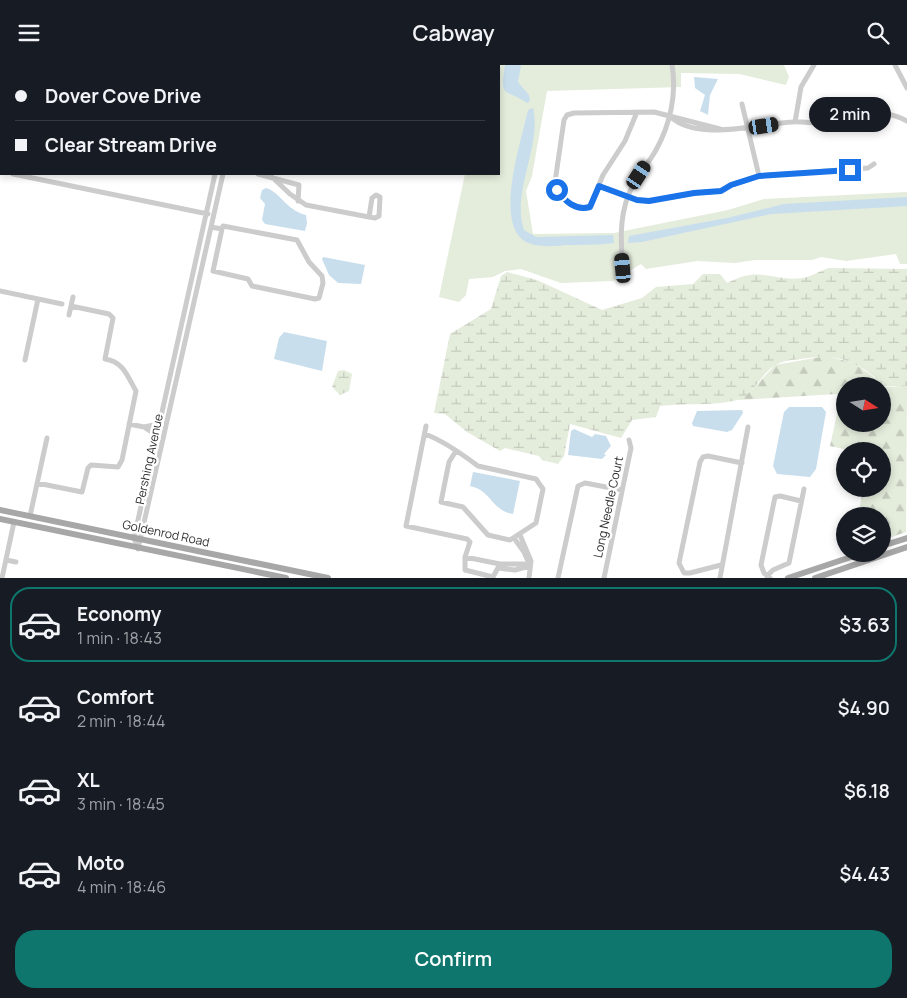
<!DOCTYPE html>
<meta charset="utf-8">
<style>
body{margin:0;font-family:Manrope,sans-serif;background:#20242c;color:#f1f3f6;height:100vh;display:flex;flex-direction:column;font-size:19px;white-space:nowrap}
*{box-sizing:border-box;margin:0}
p{font-size:16px;color:#9ea1a6}
.icon{flex:none;width:28px;height:28px;fill:none;stroke:currentColor;stroke-width:2;stroke-linecap:round;stroke-linejoin:round}
.map{position:relative;height:513px;overflow:hidden}
.details{display:flex;flex-direction:column;background:#171b24;flex:1}
.details>*{flex:none}
.guide{position:absolute;left:0px;top:0px;width:500px;height:110px;box-shadow:0 2px 8px #0003;display:grid;align-content:center;height:110px;padding:0 15px;background:#171b24}
.needle{width:32px;rotate:102deg}
.buttons{position:absolute;left:836px;top:312px;display:grid;gap:10px}
.buttons a{display:grid;place-items:center;width:55px;height:55px;border-radius:50%;background:#171b24;box-shadow:0 2px 8px #0003;font-size:25px}
.end{position:absolute;width:22px;height:22px;margin:-11px;border:6px solid #1a73e8;background:#fff;box-shadow:0 0 0 2px #fff}
.from{border-radius:50%}
.bubble{position:absolute;height:35px;border-radius:18px;background:#171b24;box-shadow:0 2px 8px #0003;font-size:16px;font-weight:600;line-height:35px;text-align:center}
.car{position:absolute;width:15px;height:30px;margin:-15px -8px;border-radius:6px;box-shadow:0 0 4px 1px #0007;background:linear-gradient(#222 24%,#8ab4d8 0 40%,#222 0 76%,#8ab4d8 0 86%,#222 0)}
.guide b{display:flex;align-items:center;gap:18px;height:48px;font-size:19px}
.guide b+b{border-top:1px solid #363941}
.guide i{width:12px;height:12px;background:#f1f3f6}
ul{padding:9px 0 0;list-style:none}
li{display:flex;align-items:center;gap:15px;height:75px;margin:0 10px 8px;padding:0 5px;border:2px solid transparent;border-radius:20px}
li div{flex:1}
li b{display:block;font-size:19px}
li em{font-style:normal;font-weight:600}
li.current{border-color:#0f766e}
li>.icon{width:45px;height:45px;stroke-width:1.5}
.button{display:flex;gap:10px;margin-top:auto;padding:10px 15px}
.button a{flex:1;height:58px;border-radius:20px;background:#0f766e;color:#fff;font-size:20px;font-weight:600;line-height:58px;text-align:center}
header{display:flex;justify-content:space-between;align-items:center;height:65px;padding:0 15px;background:#171b24;font-size:22px;font-weight:600}
.map>svg:first-child{display:block}
.green{fill:#e4ecdc}
.forest{fill:url(#forest-firs)}
.wetland{fill:url(#wetland-marsh)}
.water{fill:#c8deec}
.lines{fill:none;stroke-linecap:round;stroke-linejoin:round}
.minor{stroke:#ccc;stroke-width:5}
.major{stroke:#a7a7a7;stroke-width:6}
.route{stroke:#1a73e8;stroke-width:6}
.labels{text-anchor:middle;dominant-baseline:central;stroke-width:5;stroke-linejoin:round;paint-order:stroke}
.street-label{font-size:12px;fill:#2f2f2f;stroke:#fff}
</style>
<header><svg class="icon" aria-label="menu" viewBox="0 0 24 24"><path d="M4 6h16M4 12h16M4 18h16"/></svg>Cabway<svg class="icon" aria-label="search" viewBox="0 0 24 24"><circle cx="10" cy="10" r="6"/><path d="M15 15l6 6"/></svg></header>
<div class="map">
<svg width="907" height="513" viewBox="0 0 907 513">
<defs>
<pattern id="forest-firs" width="22" height="20" patternUnits="userSpaceOnUse" patternTransform="scale(1.25)"><rect width="22" height="20" fill="#e4ecdc"/><path d="M5 1l3.5 6h-7zM16 11l3.5 6h-7z" fill="#c4cbbd"/></pattern>
<pattern id="wetland-marsh" width="20" height="14" patternUnits="userSpaceOnUse" patternTransform="scale(1.25)"><rect width="20" height="14" fill="#e4ecdc"/><path d="M1 5h8M5 5V1M11 12h8M15 12V8" fill="none" stroke="#c4cbbd"/></pattern>
</defs>
<rect width="100%" height="100%" fill="#fff"/>
<!-- green -->
<path class="green" d="M487 0H784L789 12 786 20 739 9 681 8V22L547 26 532 111 526 126 533 169 614 168 728 145 764 134 907 127V199H900L896 189 846 196 821 192 812 195H755L735 198 697 196 646 204 641 199 613 216 561 218 521 204 505 206 493 212 469 214 466 230 459 237 439 232 465 109H499V1Z"/>
<!-- forest -->
<path class="forest" d="M826 291 854 298 875 313 876 321H845V359H882L883 322 907 321 906 467 883 475 882 451H858L863 424H882V386H853L830 381 839 340 837 329 738 335 753 324 775 300Z"/>
<!-- wetland -->
<path class="wetland" d="M829 203 907 204V321H876L875 312C849 292 832 289 800 294 792 295 781 296 774 301 760 310 754 330 737 335 717 341 683 338 660 341L656 352 632 355 621 373 570 359 564 391 558 399 542 395 539 391 505 383 500 386 467 367 445 349 434 348 450 269 491 244 501 211 507 207 537 215 602 245 642 233 656 222 693 219 703 209H720L727 218C762 200 770 217 803 213 811 212 821 205 829 203Z
M344 305 352 309 349 326 340 330 332 322 338 306Z"/>
<!-- water -->
<path class="water" d="M505 0H521L518 17 529 30 530 36 527 38C506 23 499 35 505 0Z
M694 12 718 14 710 30 708 50 700 46 705 30 695 23Z
M533 43C542 81 511 127 524 165L536 172 613 170 614 178C599 180 583 180 568 180 555 181 538 183 526 177 493 159 522 74 528 45Z
M266 123C279 126 286 145 306 150L307 158 305 166 265 159 262 155 265 139 260 133 262 125Z
M907 132V141L771 149 642 177 628 178 629 171 727 153 784 139Z
M323 192 365 200 361 219 338 218 329 210 322 194Z
M284 267 327 276 322 306 274 294 279 273Z
M789 342H822L826 347 816 404 810 412 777 409 773 401 784 347Z
M742 345 743 348 732 365 727 367 693 361 692 358 697 346Z
M574 364 592 372 595 369 606 371 611 381 604 389 606 390 602 394 568 390 571 366Z
M473 407 520 416 513 449C492 446 491 425 470 421Z"/>
<g class="lines">
<!-- minor -->
<path class="minor" d="M212 0 218 1
M381 0 387 1
M895 0 907 23
M48 1V0
M238 1V0
M246 1V0
M419 1V0
M855 35 860 49
M742 39 759 111
M637 47 625 76 603 110 590 142C573 147 559 132 555 117L564 55 567 50 574 48 654 47 720 64
M670 51C695 77 759 59 792 57 803 56 815 59 826 58 860 55 871 38 907 56
M795 57 801 22 814 0
M0 106H1
M13 109 208 149
M258 109 299 120 298 136
M272 112 290 129 306 140 369 152 375 153 379 151 380 132 376 130 372 133 369 152
M599 121 637 135 649 136 694 128 721 126 731 120 759 111 868 103 874 99
M211 162 222 164 213 206 248 214 252 221 315 234 319 233 323 218 322 211 309 197 297 175 223 161 222 164
M623 203C621 179 619 155 628 131 634 114 647 101 656 85 670 60 677 29 672 0
M0 226 62 239
M69 250 73 232
M25 295 38 234
M129 359 144 362
M426 361 406 461 467 474 470 477 465 492V505L493 512 500 499
M425 369C444 376 462 389 478 401L536 414 543 424 536 458 510 475 488 470 463 442 441 437 449 397 456 386
M156 370 144 362 159 359
M37 418 82 427 88 403 91 400 118 402 122 395 136 326C127 311 124 297 105 294L113 253 109 249 71 241
M30 451 47 373
M520 470 531 496 529 513
M514 473 524 487 530 501
M138 483 134 473 215 109
M138 484 223 109
M465 492 500 499H524L530 501
M6 495 16 497
M721 500 690 508H684L679 498 700 397 703 392 708 391 742 398
M498 503 515 505 530 501
M767 511 773 505 789 498 804 424
M2 513 14 457
M558 513 578 421 585 418 622 425
M604 513 631 383 629 375
M720 513 748 362
M770 513 764 508 761 500 775 432 780 431 801 436"/>
<!-- major -->
<path class="major" d="M0 445 328 513
M0 454 286 513
M882 481 907 473
M788 513 860 489
M815 513 907 482"/>
</g>
<g class="lines">
<!-- route -->
<path class="route" d="M557 125C565 136 575 146 590 142L599 121 637 135 649 136 694 128 721 126 731 120 759 111 850 105"/>
</g>
<g class="labels">
<!-- street labels -->
<g class="street-label">
<text transform="translate(149 394) rotate(-78)">Pershing Avenue</text>
<text transform="translate(608 442) rotate(-78)">Long Needle Court</text>
<text transform="translate(166 468) rotate(12)">Goldenrod Road</text>
</g>
</g>
</svg>
<div class="buttons">
<a><svg class="needle" viewBox="-14 -14 28 28"><path d="M0-13l5 13h-10z" fill="#e53935"/><path d="M0 13l5-13h-10z" fill="#9ea1a6"/></svg></a>
<a><svg class="icon" aria-label="locate" viewBox="0 0 24 24"><circle cx="12" cy="12" r="6"/><path d="M12 2v4M12 18v4M2 12h4M18 12h4"/></svg></a>
<a><svg class="icon" aria-label="layers" viewBox="0 0 24 24"><path d="M12 4l9 5-9 5-9-5zM3 14l9 5 9-5"/></svg></a>
</div>
<i class="end from" style="left:557px;top:125px"></i>
<i class="end" style="left:850px;top:105px"></i>
<div class="bubble" style="left:809px;top:32px;width:82px">2 min</div>
<i class="car" style="left:764px;top:61px;rotate:81deg"></i>
<i class="car" style="left:639px;top:110px;rotate:33deg"></i>
<i class="car" style="left:623px;top:203px;rotate:355deg"></i>
<div class="guide">
<b><i class="from"></i>Dover Cove Drive</b>
<b><i></i>Clear Stream Drive</b>
</div>
</div>
<section class="details">
<ul>
<li class="current"><svg class="icon" aria-label="car" viewBox="0 0 24 24"><path d="M5 17H2v-5l4-1 3-4h7l3 4 3 1v5h-3M9 17h6M6 11h13"/><circle cx="7" cy="17" r="2"/><circle cx="17" cy="17" r="2"/></svg><div><b>Economy</b><p>1 min · 18:43</p></div><em>$3.63</em></li>
<li><svg class="icon" aria-label="car" viewBox="0 0 24 24"><path d="M5 17H2v-5l4-1 3-4h7l3 4 3 1v5h-3M9 17h6M6 11h13"/><circle cx="7" cy="17" r="2"/><circle cx="17" cy="17" r="2"/></svg><div><b>Comfort</b><p>2 min · 18:44</p></div><em>$4.90</em></li>
<li><svg class="icon" aria-label="car" viewBox="0 0 24 24"><path d="M5 17H2v-5l4-1 3-4h7l3 4 3 1v5h-3M9 17h6M6 11h13"/><circle cx="7" cy="17" r="2"/><circle cx="17" cy="17" r="2"/></svg><div><b>XL</b><p>3 min · 18:45</p></div><em>$6.18</em></li>
<li><svg class="icon" aria-label="car" viewBox="0 0 24 24"><path d="M5 17H2v-5l4-1 3-4h7l3 4 3 1v5h-3M9 17h6M6 11h13"/><circle cx="7" cy="17" r="2"/><circle cx="17" cy="17" r="2"/></svg><div><b>Moto</b><p>4 min · 18:46</p></div><em>$4.43</em></li>
</ul>
<div class="button"><a>Confirm</a></div>
</section>
